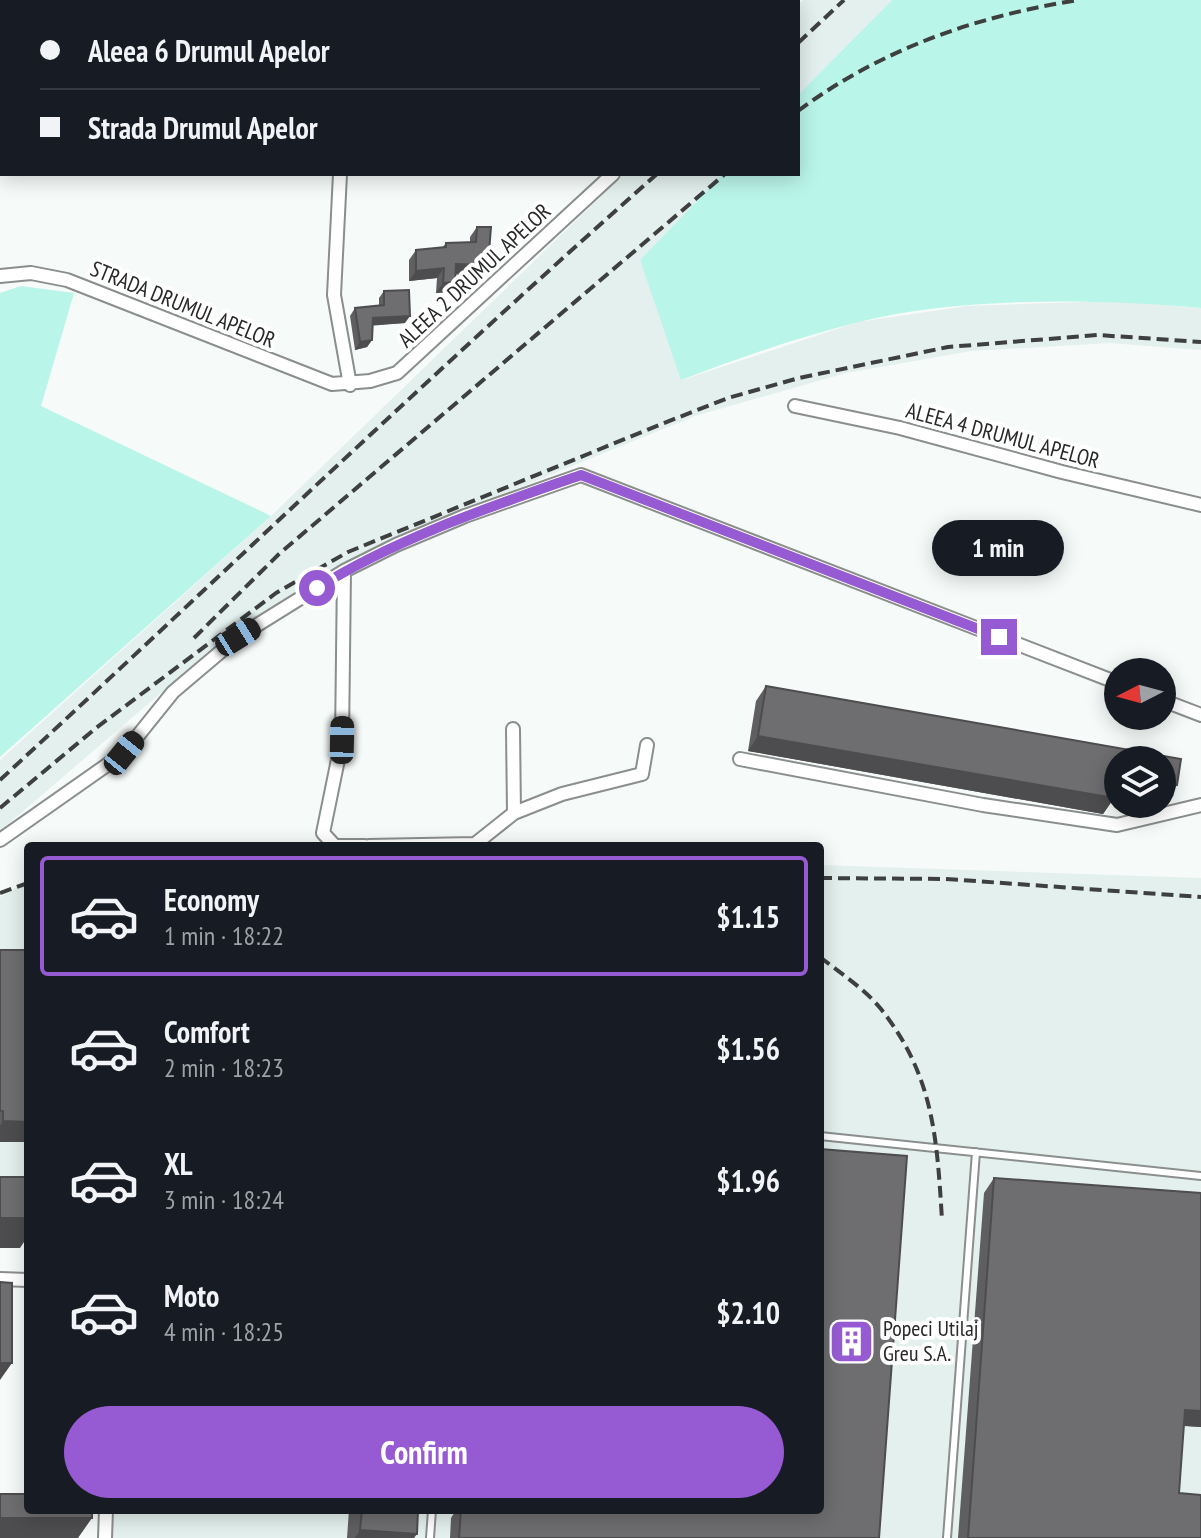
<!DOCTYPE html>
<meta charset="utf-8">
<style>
body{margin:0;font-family:"PT Sans Narrow",sans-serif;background:#242831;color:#f1f3f6;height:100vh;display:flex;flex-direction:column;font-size:30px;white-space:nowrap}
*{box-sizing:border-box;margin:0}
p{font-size:26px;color:#9ea1a6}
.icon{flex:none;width:44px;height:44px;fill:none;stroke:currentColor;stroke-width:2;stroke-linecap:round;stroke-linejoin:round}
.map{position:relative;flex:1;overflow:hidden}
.details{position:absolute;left:24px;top:842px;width:800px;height:672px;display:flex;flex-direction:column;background:#171b24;border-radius:8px;box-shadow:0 4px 20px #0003}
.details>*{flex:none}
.guide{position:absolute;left:0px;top:0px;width:800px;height:176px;box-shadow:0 4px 20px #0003;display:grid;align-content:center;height:176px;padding:0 40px;background:#171b24}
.needle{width:52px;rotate:264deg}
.fabs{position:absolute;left:1104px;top:658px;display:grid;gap:16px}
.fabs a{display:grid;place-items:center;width:72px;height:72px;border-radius:50%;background:#171b24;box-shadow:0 4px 20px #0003;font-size:40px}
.end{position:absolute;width:36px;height:36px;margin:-18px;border:10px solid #965bd2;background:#fff;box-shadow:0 0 0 4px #fff}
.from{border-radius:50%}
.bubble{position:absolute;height:56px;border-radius:28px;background:#171b24;box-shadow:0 4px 20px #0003;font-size:26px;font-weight:700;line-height:56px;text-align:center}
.car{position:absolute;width:24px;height:48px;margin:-24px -12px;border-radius:10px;box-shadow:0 0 6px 2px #0007;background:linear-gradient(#222 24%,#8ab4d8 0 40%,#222 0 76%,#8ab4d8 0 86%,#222 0)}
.guide b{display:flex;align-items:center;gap:28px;height:76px;font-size:30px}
.guide b+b{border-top:2px solid #363941}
.guide i{width:20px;height:20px;background:#f1f3f6}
ul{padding:14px 0 0;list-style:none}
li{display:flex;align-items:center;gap:24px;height:120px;margin:0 16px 12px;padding:0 24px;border:4px solid transparent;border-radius:8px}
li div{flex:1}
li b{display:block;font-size:30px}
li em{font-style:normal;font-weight:700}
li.on{border-color:#965bd2}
li>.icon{width:72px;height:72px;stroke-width:1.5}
.primary-button{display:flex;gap:16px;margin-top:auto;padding:16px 40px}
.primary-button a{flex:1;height:92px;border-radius:48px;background:#965bd2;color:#fff;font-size:32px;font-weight:700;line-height:92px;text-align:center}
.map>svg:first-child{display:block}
.built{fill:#e3f0ed}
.green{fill:#baf5e9}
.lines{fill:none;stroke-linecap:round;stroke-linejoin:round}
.service-casing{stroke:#8a8e8d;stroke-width:10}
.minor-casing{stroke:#8a8e8d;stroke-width:16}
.service{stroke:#fff;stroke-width:6}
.minor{stroke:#fff;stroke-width:12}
.rail{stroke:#3e3f3f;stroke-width:4;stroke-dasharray:12 6;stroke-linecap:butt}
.wall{fill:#5f5e60}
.shaded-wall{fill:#4d4c4e}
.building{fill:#6e6d70;stroke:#4d4c4e;stroke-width:2}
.route{stroke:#965bd2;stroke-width:10}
.labels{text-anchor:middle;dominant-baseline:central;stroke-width:8;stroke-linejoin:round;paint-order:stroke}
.street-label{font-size:22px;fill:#272828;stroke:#fff}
.poi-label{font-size:22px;fill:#272828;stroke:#fff;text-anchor:start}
</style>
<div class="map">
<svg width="1201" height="1538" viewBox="0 0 1201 1538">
<rect width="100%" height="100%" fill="#f6faf9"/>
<!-- built -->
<path class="built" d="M803 0H892L798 95V5Z
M624 174H723L640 260 682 380 858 322 967 306 1115 301 1201 308V350L1110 343 971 351 846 373 695 416 383 543 211 650 0 831V760L271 516Z
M820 865 1201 878V1538H105L106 1510H820Z
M28 881V1181H0V897Z"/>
<!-- green -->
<path class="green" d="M892 0H1201V308C1095 299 959 296 855 323 796 338 738 358 681 380L640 260 723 174H798V95Z
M21 286 74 293 41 406 271 516 0 757V293Z"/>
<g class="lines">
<defs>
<path id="service" d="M820 1136 1201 1176
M430 1538 432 1510
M947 1538 976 1152"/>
<path id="minor" d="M239 0 240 2
M692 0V2
M340 174 334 295 350 385
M0 276 31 273 67 280 332 384 370 381 397 373 613 174
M795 406 900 428 1062 472 1201 505
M344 571 342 740 323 833 335 846H365
M1162 700 1201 715
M513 729 514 813
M740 759 983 805 1117 825 1201 805
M0 840 124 753 173 692 238 637 344 571 396 545 465 516 581 475 1118 683
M369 846 475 844 514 813 562 794 642 774 647 745
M0 1279 28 1280
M105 1538 106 1510"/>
</defs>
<!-- service casing -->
<use href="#service" class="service-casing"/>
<!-- minor casing -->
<use href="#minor" class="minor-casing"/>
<!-- service -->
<use href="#service" class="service"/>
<!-- minor -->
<use href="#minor" class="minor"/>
<!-- rail -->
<path class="rail" d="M798 43 844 0
M798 111C881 49 977 16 1078 0
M194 638 279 554 725 174
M0 780C219 578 434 371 657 174
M0 808 96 728 276 593 348 552 659 425 728 398 799 378 948 347 1098 335 1201 342
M820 878 946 879 1201 897
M0 893 28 883
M820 957C840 973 865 989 881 1009 934 1076 937 1139 942 1220"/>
</g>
<!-- wall -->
<path class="wall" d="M477 227 488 265 481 276 456 274 455 282 448 292 436 293 437 278 409 281V260L416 250 442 248 446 243 470 242V237Z
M384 291 405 323 372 325V340L367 347 355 350 350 316 355 308 379 306V298Z
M766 686 1181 759 1177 785 1166 801 1162 800V760H1118V793L1115 792 1114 798 1103 814 748 751 756 701Z
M0 950H28V1142H0Z
M994 1178 1201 1193V1427L1184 1426 1179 1493 1201 1538H958L984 1193Z
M349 1510H418L414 1538H347Z
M456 1510H820L879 1538H450L451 1518Z"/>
<!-- shaded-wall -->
<path class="shaded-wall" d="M456 264 488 265 481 276 449 274Z
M444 268 437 278 409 281 416 271Z
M455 282 448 292 436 293 443 283Z
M410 316 405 323 368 326 373 318Z
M372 340 367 347 355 350 360 342Z
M758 736 1114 798 1103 814 748 751Z
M1118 776V793L1106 791Z
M1162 783 1177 785 1166 801 1162 800Z
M3 1121 28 1122V1142H0V1126Z
M0 1218H28V1236L20 1248H0Z
M0 1363H12L0 1380Z
M1185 1410 1201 1411V1427L1174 1425Z
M0 1518H92L78 1538H0Z
M360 1530 417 1534 414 1538H355Z"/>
<!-- building -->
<path class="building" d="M477 227H491L488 265 456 264 455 282 443 283 444 268 416 271V250L446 247V243L476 242Z
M409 290 410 316 373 318 372 340 360 342 355 308 384 305V291Z
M766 686 1181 759 1177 785 1162 783V760H1118V776L1114 798 758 736Z
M0 950H28V1122L3 1121V1111H0Z
M820 1149 907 1156 879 1538H459L461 1510H820Z
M0 1177H28V1218H0Z
M994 1178 1201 1193V1411L1185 1410 1179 1493 1201 1495V1538H968Z
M0 1282 12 1283V1363H0Z
M0 1494H28V1510H92V1518H0Z
M362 1510H418L417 1534 360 1530Z"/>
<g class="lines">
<!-- route -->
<path class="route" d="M317 588C399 537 490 507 581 475L999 637"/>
</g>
<!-- icons -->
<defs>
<symbol id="building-square" viewBox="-11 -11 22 22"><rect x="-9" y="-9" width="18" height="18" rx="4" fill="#965bd2" stroke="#fff"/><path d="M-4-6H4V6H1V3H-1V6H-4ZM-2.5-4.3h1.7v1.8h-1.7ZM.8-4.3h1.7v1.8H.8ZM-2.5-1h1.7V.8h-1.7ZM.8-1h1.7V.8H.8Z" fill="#fff"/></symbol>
</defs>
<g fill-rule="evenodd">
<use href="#building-square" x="826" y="1316" width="51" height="51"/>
</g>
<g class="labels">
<!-- street labels -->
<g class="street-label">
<text transform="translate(474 275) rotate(-43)">ALEEA 2 DRUMUL APELOR</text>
<text transform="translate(183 304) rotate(22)">STRADA DRUMUL APELOR</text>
<text transform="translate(1003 435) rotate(15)">ALEEA 4 DRUMUL APELOR</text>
</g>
<!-- poi labels -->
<g class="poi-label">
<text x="883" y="1328">Popeci Utilaj<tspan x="883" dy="25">Greu S.A.</tspan></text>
</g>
</g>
</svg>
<div class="fabs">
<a><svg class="needle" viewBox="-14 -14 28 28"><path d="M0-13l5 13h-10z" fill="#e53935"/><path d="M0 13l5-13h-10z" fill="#9ea1a6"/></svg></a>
<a><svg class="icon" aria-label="layers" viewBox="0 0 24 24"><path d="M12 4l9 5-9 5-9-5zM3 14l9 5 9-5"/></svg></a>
</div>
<i class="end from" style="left:317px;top:588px"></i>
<i class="end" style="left:999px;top:637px"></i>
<div class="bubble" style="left:932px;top:520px;width:132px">1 min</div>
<i class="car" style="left:238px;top:637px;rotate:58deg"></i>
<i class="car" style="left:342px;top:740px;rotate:1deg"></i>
<i class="car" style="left:124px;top:753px;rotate:39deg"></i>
<div class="guide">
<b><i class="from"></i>Aleea 6 Drumul Apelor</b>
<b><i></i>Strada Drumul Apelor</b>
</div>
<section class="details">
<ul>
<li class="on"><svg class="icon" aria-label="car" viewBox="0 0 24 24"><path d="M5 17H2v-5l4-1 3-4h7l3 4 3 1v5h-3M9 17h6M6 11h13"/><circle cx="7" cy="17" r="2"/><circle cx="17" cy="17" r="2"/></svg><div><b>Economy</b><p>1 min · 18:22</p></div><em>$1.15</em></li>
<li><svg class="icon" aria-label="car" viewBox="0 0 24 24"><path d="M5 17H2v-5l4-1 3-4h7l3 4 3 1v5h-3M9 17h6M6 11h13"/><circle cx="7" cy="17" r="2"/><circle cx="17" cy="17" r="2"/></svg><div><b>Comfort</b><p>2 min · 18:23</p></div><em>$1.56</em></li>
<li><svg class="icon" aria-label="car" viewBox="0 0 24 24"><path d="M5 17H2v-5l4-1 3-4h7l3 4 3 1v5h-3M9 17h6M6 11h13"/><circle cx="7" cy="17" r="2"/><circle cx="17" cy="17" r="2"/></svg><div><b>XL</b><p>3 min · 18:24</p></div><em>$1.96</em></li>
<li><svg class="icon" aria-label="car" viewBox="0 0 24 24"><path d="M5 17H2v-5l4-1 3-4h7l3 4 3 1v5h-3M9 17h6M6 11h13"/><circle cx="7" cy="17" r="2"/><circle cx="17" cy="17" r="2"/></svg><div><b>Moto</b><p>4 min · 18:25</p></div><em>$2.10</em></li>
</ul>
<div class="primary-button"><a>Confirm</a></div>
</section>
</div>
